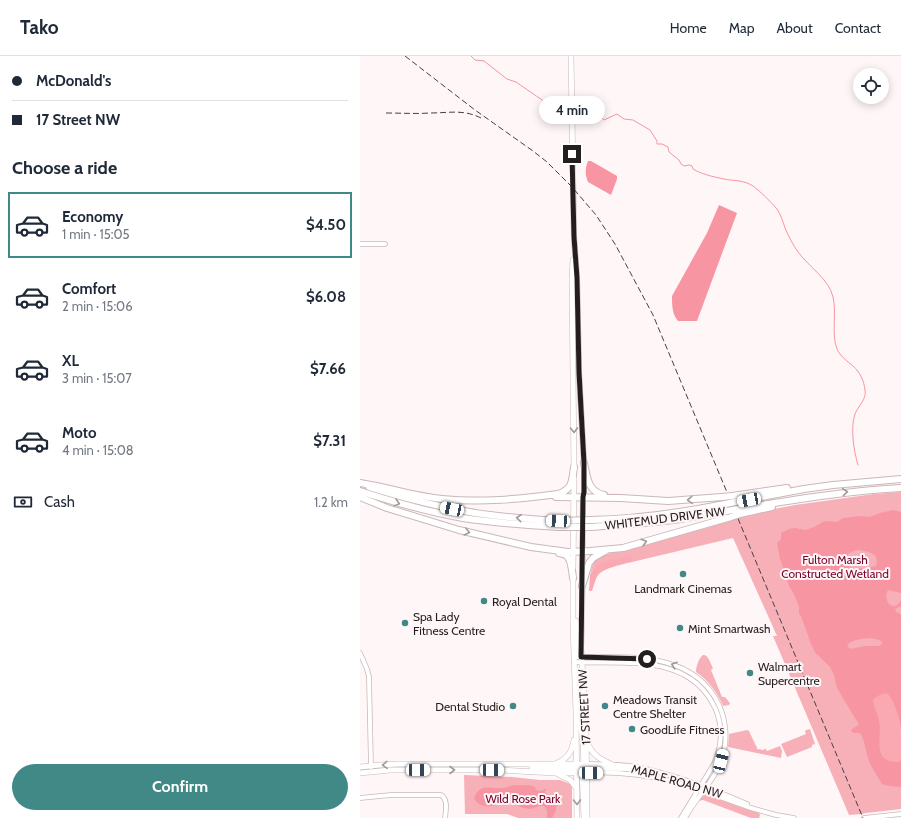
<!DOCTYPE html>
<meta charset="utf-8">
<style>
body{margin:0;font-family:Cabin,sans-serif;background:#f2f2f3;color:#1f2937;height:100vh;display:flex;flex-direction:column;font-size:15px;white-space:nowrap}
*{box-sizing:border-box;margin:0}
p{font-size:13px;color:#747a83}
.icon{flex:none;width:22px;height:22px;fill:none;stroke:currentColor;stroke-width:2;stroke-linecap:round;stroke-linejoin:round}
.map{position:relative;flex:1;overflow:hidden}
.drawer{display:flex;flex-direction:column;background:#fff;width:360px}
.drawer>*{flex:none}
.top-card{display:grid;align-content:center;height:88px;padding:0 12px;background:#fff}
.tools{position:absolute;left:493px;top:12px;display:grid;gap:8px}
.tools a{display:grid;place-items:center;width:36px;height:36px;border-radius:50%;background:#fff;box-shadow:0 2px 10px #0003;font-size:20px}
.end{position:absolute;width:18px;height:18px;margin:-9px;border:5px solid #251e1f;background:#fff;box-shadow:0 0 0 2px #fff}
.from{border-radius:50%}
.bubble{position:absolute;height:28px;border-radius:14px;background:#fff;box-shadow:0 2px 10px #0003;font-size:13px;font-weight:700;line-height:28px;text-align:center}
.car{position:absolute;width:12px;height:24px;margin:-12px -6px;border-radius:5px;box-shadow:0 0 3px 1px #0007;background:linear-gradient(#fff 24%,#345 0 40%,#fff 0 76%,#345 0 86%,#fff 0)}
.top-card b{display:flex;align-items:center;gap:14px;height:38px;font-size:15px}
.top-card b+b{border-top:1px solid #e0e1e3}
.top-card i{width:10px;height:10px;background:#1f2937}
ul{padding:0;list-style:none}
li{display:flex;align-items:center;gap:12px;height:66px;margin:0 8px 6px;padding:0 4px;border:2px solid transparent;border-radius:0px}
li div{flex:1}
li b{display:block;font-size:15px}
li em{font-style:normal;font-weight:700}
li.on{border-color:#418986}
li>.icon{width:36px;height:36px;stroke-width:1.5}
h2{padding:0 12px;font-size:18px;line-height:48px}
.pay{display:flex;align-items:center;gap:10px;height:44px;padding:0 12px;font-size:15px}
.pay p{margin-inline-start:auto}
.action{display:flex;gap:8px;margin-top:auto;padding:8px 12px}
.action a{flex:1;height:46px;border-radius:24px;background:#418986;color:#fff;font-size:16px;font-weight:700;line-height:46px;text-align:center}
header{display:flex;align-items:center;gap:24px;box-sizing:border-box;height:56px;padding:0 20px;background:#fff;border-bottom:1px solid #e0e1e3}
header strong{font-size:19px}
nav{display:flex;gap:22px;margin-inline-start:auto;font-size:14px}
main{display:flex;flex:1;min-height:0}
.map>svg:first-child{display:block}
.green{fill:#f7b0b7}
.forest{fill:#faa9b2}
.water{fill:#f895a2;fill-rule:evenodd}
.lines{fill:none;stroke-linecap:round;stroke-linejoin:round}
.stream{stroke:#f895a2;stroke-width:1}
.minor-casing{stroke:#cbb8b9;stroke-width:5.5}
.major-casing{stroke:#cbb8b9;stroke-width:6}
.highway-casing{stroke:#cbb8b9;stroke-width:8}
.minor{stroke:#fff;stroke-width:4}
.major{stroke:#fff;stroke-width:5}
.highway{stroke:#fff;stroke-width:6}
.rail{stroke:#474041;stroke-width:1;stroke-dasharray:6 3;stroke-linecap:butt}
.highway-bridge-casing{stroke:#cbb8b9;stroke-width:8;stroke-linecap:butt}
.highway-bridge{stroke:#fff;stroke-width:6}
.oneway{stroke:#9d9a9a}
.route{stroke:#251e1f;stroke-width:5}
.poi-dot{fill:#418986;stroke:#fef6f7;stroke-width:1.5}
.labels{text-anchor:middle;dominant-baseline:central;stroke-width:4;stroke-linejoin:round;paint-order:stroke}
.street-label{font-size:12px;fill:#251e1f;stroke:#fef6f7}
.park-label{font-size:12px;fill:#7c002a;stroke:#fef6f7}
.poi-label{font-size:12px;fill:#251e1f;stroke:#fef6f7;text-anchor:start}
</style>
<header>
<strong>Tako</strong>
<nav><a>Home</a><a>Map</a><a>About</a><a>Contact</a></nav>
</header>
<main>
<section class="drawer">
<div class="top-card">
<b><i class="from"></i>McDonald's</b>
<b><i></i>17 Street NW</b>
</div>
<h2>Choose a ride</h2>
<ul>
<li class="on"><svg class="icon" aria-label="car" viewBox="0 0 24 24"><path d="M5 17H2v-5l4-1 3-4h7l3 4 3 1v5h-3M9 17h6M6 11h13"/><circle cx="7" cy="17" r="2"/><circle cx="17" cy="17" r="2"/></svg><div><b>Economy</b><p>1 min · 15:05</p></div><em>$4.50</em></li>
<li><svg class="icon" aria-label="car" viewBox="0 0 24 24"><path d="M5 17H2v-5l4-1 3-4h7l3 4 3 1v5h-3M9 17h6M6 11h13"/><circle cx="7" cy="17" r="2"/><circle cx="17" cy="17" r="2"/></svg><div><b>Comfort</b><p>2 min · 15:06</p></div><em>$6.08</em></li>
<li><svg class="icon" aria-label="car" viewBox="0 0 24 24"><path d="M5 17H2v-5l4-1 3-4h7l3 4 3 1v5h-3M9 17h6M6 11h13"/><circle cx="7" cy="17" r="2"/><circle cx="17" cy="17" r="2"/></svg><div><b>XL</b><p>3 min · 15:07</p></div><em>$7.66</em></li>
<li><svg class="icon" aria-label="car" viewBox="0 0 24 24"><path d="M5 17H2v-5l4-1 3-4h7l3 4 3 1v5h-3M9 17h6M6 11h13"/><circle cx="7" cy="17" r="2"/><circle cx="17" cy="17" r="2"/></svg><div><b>Moto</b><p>4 min · 15:08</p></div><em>$7.31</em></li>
</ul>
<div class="pay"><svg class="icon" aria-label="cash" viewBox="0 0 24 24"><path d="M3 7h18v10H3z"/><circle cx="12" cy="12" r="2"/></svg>Cash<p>1.2 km</p></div>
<div class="action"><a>Confirm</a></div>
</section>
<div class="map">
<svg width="541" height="762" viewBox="0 0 541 762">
<rect width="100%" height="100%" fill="#fef6f7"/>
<!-- green -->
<path class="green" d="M541 436V753L506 757 502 758 489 759 484 747 413 580H417L373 482 272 506V504L235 510 230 519C231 514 232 510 234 506L233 504 242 499 261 495 319 478 388 458 435 449 514 438Z
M343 599C349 599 350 607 353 612L351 614 362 641H365L369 646 370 647 369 649 363 650C357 636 348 624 336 616 336 610 339 602 343 599Z
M450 673 455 688 452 689V691L427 701 421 688 446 678 445 675 446 674Z
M387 674 389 675 396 690 397 691V693L404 694 405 692 407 695 420 690 422 695 421 702 368 691 369 678Z
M104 719 152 721 180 724H200L211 728 212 732V762H158L147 758H105Z
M345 737 400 756 399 757 400 759 399 762H391L343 744 339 745Z"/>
<!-- forest -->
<path class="forest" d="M270 500 272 501V506C263 508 244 512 238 519 235 524 234 529 232 535H229L230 519 235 510 244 506Z
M524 638H528C541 658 541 681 541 704L539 706C510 706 523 682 519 665 518 658 513 649 513 644L519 639Z"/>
<!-- water -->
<path class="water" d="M228 105H231L257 120V123L251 139 228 126C225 119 225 112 228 105Z
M359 149 377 157 337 265H318C312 258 312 249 312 240L347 177Z
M533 454 541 456V537L528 534C522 545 534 558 541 544V550L535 553 537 557H539L541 559V673C539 660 535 648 528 638 521 637 518 640 513 644 513 649 518 658 519 665 523 682 510 706 539 706L541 704V731L529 730 522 728C518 721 512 713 509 705 505 694 506 687 500 677H493L491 674 495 671 499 669 498 667 477 632 474 619 470 611 459 600 456 598 451 588 441 560 439 558V551L434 538 429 530 424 514 420 503 417 487 421 483V477L429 473 435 472 446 474 454 471 465 465 477 466 483 462 501 460 510 461 520 457ZM499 494C509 496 520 497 516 510 507 512 497 514 489 511 483 500 488 495 499 494ZM510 582 519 584 522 586V588L519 590H505L490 593 487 589C493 583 502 583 510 582Z
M154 729C161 730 170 728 175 731L176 734 182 735 184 733H186L185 736 187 740 193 739C199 749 197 753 192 762H187V754L184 750H180L171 753 163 752 153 747 149 740 147 739C143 741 144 744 141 747 138 750 136 749 132 750 124 751 118 749 114 743 119 726 129 733 141 732 146 732 150 730 154 729Z"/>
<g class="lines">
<!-- stream -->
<path class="stream" d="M111 0 115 4 124 5 147 23 156 26 185 46 208 49
M214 50C217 51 220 51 223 51 227 53 230 55 235 55L244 64 257 58 264 63 273 64 290 74 297 85V88H302L308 91 309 96 319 104 321 108 324 110 329 109 332 110 333 113C341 118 354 121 364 123 374 125 384 124 393 130 401 136 410 145 417 153 421 159 423 166 425 172 429 181 433 189 438 196 449 211 469 223 473 241 477 257 471 278 477 293 480 300 487 305 493 310 500 316 504 325 505 334 507 343 498 350 495 358 490 372 494 396 498 409"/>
<defs>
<path id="minor" d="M0 188H25
M0 597 7 613 9 621 11 711
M214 601C264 602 331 593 358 647 367 665 368 687 361 706 354 725 335 743 325 762
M214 606C265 609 331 596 356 654 363 671 362 691 354 708L321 762
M226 708C243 708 260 708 276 711 314 718 352 733 387 748
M227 712 266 713 279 714
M227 716 258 717 279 719 312 725 346 736 391 752 416 759 434 762
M0 742 31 739H81C88 743 86 754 85 762
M504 762 541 758"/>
<path id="major" d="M211 0 214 181 217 222 219 316 224 407V436L223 441 222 555 221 592 226 670 227 762
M213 204 212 223 214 414
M213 512 214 422
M213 520V569L216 656 217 762
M216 565 218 597
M218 649 223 687 224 711
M227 687C234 700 238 702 251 708
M197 707C208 703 212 695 214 684
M0 711 20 709 37 708H226
M172 712H218
M222 714 224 762
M0 717 30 714H141L195 717 227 716
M198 718 210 724 216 731"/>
<path id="highway" d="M224 407C227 421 228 436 244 439
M0 427C27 431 54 440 82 443 121 447 159 443 198 438 213 433 212 425 214 411
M9 431C40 441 72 449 104 455 135 461 167 463 198 465
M0 435C34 446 68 456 103 462 135 467 166 469 198 471
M372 440 427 432
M0 441 27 452 99 474 171 491 208 496 230 495 263 492 371 461
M196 441 261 442 308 445 362 441
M375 446 444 433 473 429 541 423
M378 453C432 444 486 435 541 432
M380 458 412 451
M231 464C276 463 320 457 365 448
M231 471 284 467 314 464 367 455
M199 497C200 497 205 499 206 499 212 504 212 516 213 522
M222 530 229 507 233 502 245 495"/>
</defs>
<!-- minor casing -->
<use href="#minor" class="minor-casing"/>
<!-- major casing -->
<use href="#major" class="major-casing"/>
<!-- highway casing -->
<use href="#highway" class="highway-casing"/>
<!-- minor -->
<use href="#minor" class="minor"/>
<!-- major -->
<use href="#major" class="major"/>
<!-- highway -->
<use href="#highway" class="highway"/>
<!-- rail -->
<path class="rail" d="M45 0 115 54 173 95 187 106 212 131 236 159 255 188 293 259 503 762
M26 57C41 57 55 58 70 57 89 57 103 53 121 62"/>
<defs>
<path id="highway-bridge" d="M362 441 372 440
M365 448 375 446
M367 455 378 453
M371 461 380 458
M198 465 231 464
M198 471H231"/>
</defs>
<!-- highway-bridge casing -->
<use href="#highway-bridge" class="highway-bridge-casing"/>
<!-- highway-bridge -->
<use href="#highway-bridge" class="highway-bridge"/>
</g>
<!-- one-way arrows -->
<defs><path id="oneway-chevron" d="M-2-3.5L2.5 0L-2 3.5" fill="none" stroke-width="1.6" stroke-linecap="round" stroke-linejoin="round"/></defs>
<g class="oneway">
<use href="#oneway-chevron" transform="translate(214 374) rotate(89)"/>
<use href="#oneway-chevron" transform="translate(485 436) rotate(-6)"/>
<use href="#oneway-chevron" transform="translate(330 444) rotate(176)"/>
<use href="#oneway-chevron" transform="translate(37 447) rotate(15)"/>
<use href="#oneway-chevron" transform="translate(159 462) rotate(-175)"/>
<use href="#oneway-chevron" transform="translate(107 476) rotate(14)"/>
<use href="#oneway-chevron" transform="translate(284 486) rotate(-17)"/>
<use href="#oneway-chevron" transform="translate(314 609) rotate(-161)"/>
<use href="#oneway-chevron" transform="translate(25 709) rotate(177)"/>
<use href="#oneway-chevron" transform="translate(92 714)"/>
<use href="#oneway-chevron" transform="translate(217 746) rotate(89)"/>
</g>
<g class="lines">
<!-- route -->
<path class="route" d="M212 98 214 181 217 222 219 316 224 407V436L223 441 221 601 287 603"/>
</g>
<!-- markers -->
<g class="poi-dot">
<circle cx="323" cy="518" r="4"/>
<circle cx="124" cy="545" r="4"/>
<circle cx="45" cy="567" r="4"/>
<circle cx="320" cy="572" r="4"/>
<circle cx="390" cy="617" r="4"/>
<circle cx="153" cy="650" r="4"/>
<circle cx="245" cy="650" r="4"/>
<circle cx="272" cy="673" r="4"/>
</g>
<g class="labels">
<!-- street labels -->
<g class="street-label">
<text transform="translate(305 462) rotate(-7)">WHITEMUD DRIVE NW</text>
<text transform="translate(224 651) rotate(-93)">17 STREET NW</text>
<text transform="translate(317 725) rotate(16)">MAPLE ROAD NW</text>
</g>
<!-- park labels -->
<g class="park-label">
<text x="475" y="503">Fulton Marsh<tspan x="475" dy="14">Constructed Wetland</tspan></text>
<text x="163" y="742">Wild Rose Park</text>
</g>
<!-- poi labels -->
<g class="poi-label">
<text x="323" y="532" text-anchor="middle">Landmark Cinemas</text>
<text x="132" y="545">Royal Dental</text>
<text x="53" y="560">Spa Lady<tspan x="53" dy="14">Fitness Centre</tspan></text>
<text x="328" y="572">Mint Smartwash</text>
<text x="398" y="610">Walmart<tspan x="398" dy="14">Supercentre</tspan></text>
<text x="253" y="643">Meadows Transit<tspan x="253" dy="14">Centre Shelter</tspan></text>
<text x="145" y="650" text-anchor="end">Dental Studio</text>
<text x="280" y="673">GoodLife Fitness</text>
</g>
</g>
</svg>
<div class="tools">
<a><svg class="icon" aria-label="locate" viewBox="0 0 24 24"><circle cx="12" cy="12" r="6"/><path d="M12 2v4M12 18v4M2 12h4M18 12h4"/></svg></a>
</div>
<i class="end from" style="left:287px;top:603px"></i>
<i class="end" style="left:212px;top:98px"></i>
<div class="bubble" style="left:179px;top:40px;width:66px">4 min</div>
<i class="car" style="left:389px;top:444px;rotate:259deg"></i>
<i class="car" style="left:92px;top:453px;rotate:282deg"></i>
<i class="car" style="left:198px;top:465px;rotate:273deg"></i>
<i class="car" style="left:361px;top:705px;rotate:14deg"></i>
<i class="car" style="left:58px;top:714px;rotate:90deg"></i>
<i class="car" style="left:132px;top:714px;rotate:91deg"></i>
<i class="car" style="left:231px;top:717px;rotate:91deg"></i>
</div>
</main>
